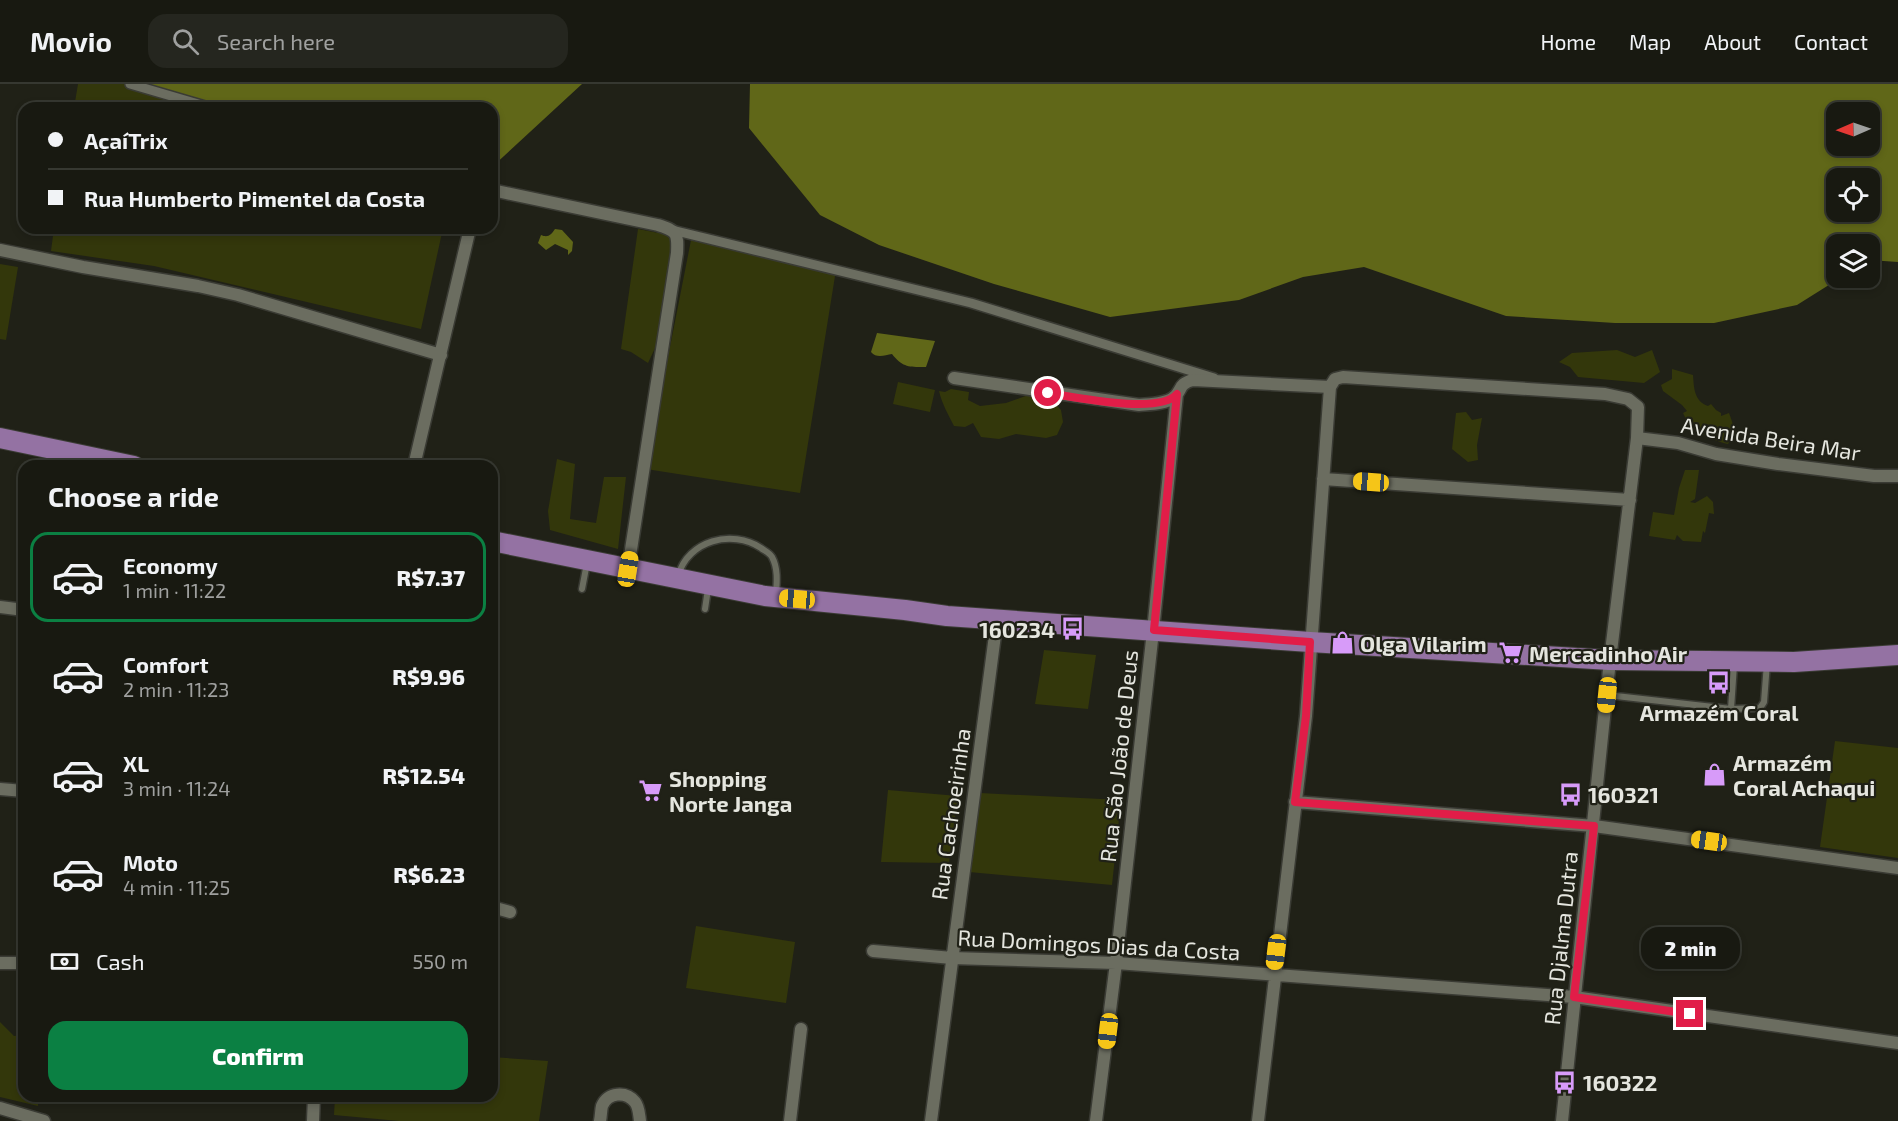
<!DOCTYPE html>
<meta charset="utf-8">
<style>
body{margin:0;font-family:"Exo 2",sans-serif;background:#25261f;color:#f1f3f6;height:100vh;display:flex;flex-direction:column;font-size:22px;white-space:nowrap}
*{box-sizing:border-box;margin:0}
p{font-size:20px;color:#9fa09f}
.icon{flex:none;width:33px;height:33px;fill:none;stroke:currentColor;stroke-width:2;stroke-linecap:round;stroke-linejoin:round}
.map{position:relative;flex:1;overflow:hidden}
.sheet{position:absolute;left:18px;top:376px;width:480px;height:642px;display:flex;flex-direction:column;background:#181911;border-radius:18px;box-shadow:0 3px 9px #0003,0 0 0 2px #363831}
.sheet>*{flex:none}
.top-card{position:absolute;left:18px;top:18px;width:480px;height:132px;border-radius:18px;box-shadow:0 3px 9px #0003,0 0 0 2px #363831;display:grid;align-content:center;height:132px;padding:0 30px;background:#181911}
.needle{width:39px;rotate:268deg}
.buttons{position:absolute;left:1826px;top:18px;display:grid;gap:12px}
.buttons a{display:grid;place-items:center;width:54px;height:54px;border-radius:12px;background:#181911;box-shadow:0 3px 9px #0003,0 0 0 2px #363831;font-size:30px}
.end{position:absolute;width:27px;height:27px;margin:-14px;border:8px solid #e11d48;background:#fff;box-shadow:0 0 0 3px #fff}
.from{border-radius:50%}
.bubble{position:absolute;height:42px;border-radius:18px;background:#181911;box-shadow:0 3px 9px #0003,0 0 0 2px #363831;font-size:20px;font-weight:800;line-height:42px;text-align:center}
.car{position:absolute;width:18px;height:36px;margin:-18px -9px;border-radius:8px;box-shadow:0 0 4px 2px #0007;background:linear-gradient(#f5c518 24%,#345 0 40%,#f5c518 0 76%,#345 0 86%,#f5c518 0)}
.top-card b{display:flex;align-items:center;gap:21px;height:57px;font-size:22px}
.top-card b+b{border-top:2px solid #363831}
.top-card i{width:15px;height:15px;background:#f1f3f6}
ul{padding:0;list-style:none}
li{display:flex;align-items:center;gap:18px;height:90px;margin:0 12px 9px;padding:0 18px;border:3px solid transparent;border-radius:18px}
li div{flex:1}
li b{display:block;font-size:22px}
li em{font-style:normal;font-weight:800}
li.current{border-color:#0b8043}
li>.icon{width:54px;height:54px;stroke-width:1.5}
h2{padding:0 30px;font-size:27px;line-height:72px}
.pay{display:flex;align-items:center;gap:15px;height:66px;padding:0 30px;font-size:22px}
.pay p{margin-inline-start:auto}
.action{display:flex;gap:12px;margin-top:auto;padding:12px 30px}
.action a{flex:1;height:69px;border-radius:18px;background:#0b8043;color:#fff;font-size:24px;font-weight:800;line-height:69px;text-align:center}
header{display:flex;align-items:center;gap:36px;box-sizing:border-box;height:84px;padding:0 30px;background:#181911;border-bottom:2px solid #363831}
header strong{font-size:28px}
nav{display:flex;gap:33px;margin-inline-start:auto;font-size:21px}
.search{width:420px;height:54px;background:#25261f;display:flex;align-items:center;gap:15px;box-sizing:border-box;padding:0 21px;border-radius:18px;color:#9fa09f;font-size:22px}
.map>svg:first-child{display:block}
.green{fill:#33370b}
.water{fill:#606718;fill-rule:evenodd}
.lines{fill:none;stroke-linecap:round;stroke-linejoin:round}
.service-casing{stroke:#3a3b34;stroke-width:9}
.pedestrian-casing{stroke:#3a3b34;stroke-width:12}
.minor-casing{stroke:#3a3b34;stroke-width:15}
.primary-casing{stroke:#3a3b34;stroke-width:22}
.service{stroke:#6b6d60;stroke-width:6}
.pedestrian{stroke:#6b6d60;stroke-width:9}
.minor{stroke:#6b6d60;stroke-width:12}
.primary{stroke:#9472a3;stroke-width:20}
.route{stroke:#e11d48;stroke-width:8}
.labels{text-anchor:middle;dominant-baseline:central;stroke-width:4.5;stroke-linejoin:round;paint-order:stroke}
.street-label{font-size:22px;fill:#e5e6df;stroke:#202117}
.poi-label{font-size:22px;font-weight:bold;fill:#e5e6df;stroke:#202117;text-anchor:start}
</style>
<header>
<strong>Movio</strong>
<div class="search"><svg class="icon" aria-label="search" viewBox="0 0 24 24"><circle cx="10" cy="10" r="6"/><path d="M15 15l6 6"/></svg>Search here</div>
<nav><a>Home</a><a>Map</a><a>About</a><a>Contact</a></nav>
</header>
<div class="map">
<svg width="1898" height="1037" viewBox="0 0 1898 1037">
<rect width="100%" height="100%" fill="#202117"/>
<!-- green -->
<path class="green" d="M78 0H127L203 24H74Z
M54 144H443L421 245 154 182 51 167Z
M638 145 674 152 656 262 648 279 631 268 621 265Z
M693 146 836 186 800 409 646 385Z
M0 180 18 183 6 256 0 255Z
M1617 266 1635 273 1652 266 1660 288 1644 299 1578 293 1570 283 1559 278 1572 269Z
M1672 285 1693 291C1694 304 1694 317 1708 322L1711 320 1716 326 1721 329V332L1729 329C1734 342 1736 349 1728 360 1710 356 1690 346 1683 329L1687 327 1682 321 1663 307 1661 301 1672 295Z
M898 298 935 306 930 328 893 320Z
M951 305 969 308 968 316 980 322 1006 319 1031 310 1051 315 1061 326 1063 338 1057 351 1046 354 1016 350 999 355 981 353 973 339 965 343 954 342C948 330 942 320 939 307L945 308Z
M1466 328 1472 336 1482 334 1477 361 1478 376 1468 378 1452 365 1456 329Z
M557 375 575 380 570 435 596 439 604 393H626L618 465 550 446 548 427Z
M1685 386H1699L1695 415 1690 418 1695 419 1707 412 1713 418 1714 430 1709 429 1705 449 1703 447 1701 458 1683 457 1677 451 1675 456 1649 452 1653 428 1674 431 1679 404Z
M1044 566 1096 571 1088 625 1035 620Z
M1835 657 1898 664V774L1820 763Z
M888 706 958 712 949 779 881 778Z
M980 709 1121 716 1112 801 969 788Z
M696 842 795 858 786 919 686 904Z
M0 938 14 952 24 951V1012L38 1013V1022L0 1013Z
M492 973 548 977 539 1037H399L334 1031 335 1013 492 1012Z"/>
<!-- water -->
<path class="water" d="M132 0H582L492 83V24H215Z
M750 0H1898V178L1869 176V160H1836V194H1840L1797 221 1714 239H1615L1506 232 1364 183 1303 193 1239 216 1110 233 994 200 879 161 820 131 749 44ZM1869 28V62H1836V28ZM1836 94H1869V128H1836Z
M555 145 562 146 573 158 572 167 568 171V166L555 160 546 166 538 159 541 151C548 154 551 151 555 145Z
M877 249 935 257 926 283C910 283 903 284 892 270 885 271 877 275 871 268Z"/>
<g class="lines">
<defs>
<path id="service" d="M678 492C688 456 732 445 761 464 765 467 770 469 772 473 778 484 777 497 776 510
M582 505 587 479
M705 525 708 505
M1607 611 1731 625 1734 581
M1731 625 1760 624 1764 618 1767 579"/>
<path id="pedestrian" d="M130 0 212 24
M672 146 971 219 1214 294"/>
<path id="minor" d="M492 106 658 141C677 147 678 149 677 169L628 485
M0 166 83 183 198 202 238 211 441 271
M954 294 1139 321C1149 320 1165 320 1173 314 1183 307 1177 300 1193 296L1330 303
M1637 354 1678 359 1716 370 1778 380 1874 392H1898
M414 382 470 144
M1323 395 1630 416
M0 523 24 526
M0 705 24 707
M1295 718 1594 742 1898 784
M492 823 510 828
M873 867 952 874 1116 879 1574 913 1898 959
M0 879H24
M0 1024 44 1037
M313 1037 314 1012
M600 1037C601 1032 601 1026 602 1022 608 1008 626 1007 635 1018 639 1023 639 1030 640 1037
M790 1037 801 945
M931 1037 997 536
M1096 1037 1116 879 1153 547 1177 310
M1258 1037 1306 632 1330 303 1335 295 1343 293 1605 310 1628 315 1638 323 1637 354 1610 576 1562 1037"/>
<path id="primary" d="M0 354 134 382
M492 457 765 512 905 526 947 532 1310 558 1610 576 1794 578 1898 571"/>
</defs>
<!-- service casing -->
<use href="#service" class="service-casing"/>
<!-- pedestrian casing -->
<use href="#pedestrian" class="pedestrian-casing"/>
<!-- minor casing -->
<use href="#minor" class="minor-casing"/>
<!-- primary casing -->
<use href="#primary" class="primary-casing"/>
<!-- service -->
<use href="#service" class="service"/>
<!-- pedestrian -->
<use href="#pedestrian" class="pedestrian"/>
<!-- minor -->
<use href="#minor" class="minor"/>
<!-- primary -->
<use href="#primary" class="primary"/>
</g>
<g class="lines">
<!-- route -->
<path class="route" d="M1048 309C1075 313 1160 331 1177 310L1154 546 1310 558 1306 632 1295 718 1594 742 1574 913 1690 930"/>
</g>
<!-- icons -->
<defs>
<symbol id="bus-bare" viewBox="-9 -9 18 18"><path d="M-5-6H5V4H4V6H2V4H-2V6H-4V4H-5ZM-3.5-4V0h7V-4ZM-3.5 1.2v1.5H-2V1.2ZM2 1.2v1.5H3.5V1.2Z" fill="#d79bf9" stroke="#202117" stroke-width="2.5" paint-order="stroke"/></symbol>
<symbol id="shop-bare" viewBox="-9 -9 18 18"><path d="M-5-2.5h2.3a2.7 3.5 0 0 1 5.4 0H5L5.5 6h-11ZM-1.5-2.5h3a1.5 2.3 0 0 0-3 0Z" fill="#d79bf9" stroke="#202117" stroke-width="2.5" paint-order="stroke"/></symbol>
<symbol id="supermarket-bare" viewBox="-9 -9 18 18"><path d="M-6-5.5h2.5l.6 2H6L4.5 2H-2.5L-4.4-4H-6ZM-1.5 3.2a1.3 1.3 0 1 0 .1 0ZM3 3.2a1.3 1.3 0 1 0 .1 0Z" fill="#d79bf9" stroke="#202117" stroke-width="2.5" paint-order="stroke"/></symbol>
</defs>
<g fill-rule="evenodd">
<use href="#bus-bare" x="1056" y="528" width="33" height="33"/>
<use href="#shop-bare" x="1326" y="542" width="33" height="33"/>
<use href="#supermarket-bare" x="1494" y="552" width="33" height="33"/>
<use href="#bus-bare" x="1702" y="582" width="33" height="33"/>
<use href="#shop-bare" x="1698" y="674" width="33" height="33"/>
<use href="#supermarket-bare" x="634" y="690" width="33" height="33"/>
<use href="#bus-bare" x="1554" y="694" width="33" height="33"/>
<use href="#bus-bare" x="1548" y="982" width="33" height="33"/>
</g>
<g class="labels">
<!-- street labels -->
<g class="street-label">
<text transform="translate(1771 354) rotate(9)">Avenida Beira Mar</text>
<text transform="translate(1118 672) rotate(-84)">Rua São João de Deus</text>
<text transform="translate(950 730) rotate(-82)">Rua Cachoeirinha</text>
<text transform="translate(1560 854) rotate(-84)">Rua Djalma Dutra</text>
<text transform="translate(1099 860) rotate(3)">Rua Domingos Dias da Costa</text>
</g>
<!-- poi labels -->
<g class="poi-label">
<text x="1055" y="545" text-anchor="end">160234</text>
<text x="1360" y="559">Olga Vilarim</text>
<text x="1529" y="569">Mercadinho Air</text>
<text x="1719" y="628" text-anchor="middle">Armazém Coral</text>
<text x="1733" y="678">Armazém<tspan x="1733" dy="25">Coral Achaqui</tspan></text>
<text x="669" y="694">Shopping<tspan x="669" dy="25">Norte Janga</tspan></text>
<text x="1588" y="710">160321</text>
<text x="1583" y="998">160322</text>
</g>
</g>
</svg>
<div class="buttons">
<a><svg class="needle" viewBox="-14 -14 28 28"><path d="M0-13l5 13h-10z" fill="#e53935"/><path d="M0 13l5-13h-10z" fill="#9fa09f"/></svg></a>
<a><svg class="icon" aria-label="locate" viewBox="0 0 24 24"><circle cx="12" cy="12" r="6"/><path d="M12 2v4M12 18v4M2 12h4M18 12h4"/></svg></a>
<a><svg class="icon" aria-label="layers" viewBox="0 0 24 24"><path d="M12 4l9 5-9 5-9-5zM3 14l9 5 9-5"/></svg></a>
</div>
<i class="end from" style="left:1048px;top:309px"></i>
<i class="end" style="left:1690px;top:930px"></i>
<div class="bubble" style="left:1641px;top:843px;width:99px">2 min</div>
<i class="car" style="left:1371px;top:398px;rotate:274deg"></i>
<i class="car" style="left:628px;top:485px;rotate:9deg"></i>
<i class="car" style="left:797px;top:515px;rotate:275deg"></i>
<i class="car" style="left:1607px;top:611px;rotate:186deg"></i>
<i class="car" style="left:1709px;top:757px;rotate:278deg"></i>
<i class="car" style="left:1276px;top:868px;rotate:187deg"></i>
<i class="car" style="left:1108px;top:947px;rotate:187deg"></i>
<div class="top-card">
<b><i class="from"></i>AçaíTrix</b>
<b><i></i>Rua Humberto Pimentel da Costa</b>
</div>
<section class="sheet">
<h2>Choose a ride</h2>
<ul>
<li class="current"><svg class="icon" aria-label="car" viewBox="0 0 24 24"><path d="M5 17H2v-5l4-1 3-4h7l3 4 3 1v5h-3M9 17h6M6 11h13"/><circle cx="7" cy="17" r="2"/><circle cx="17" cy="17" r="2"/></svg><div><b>Economy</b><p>1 min · 11:22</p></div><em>R$7.37</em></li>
<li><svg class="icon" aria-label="car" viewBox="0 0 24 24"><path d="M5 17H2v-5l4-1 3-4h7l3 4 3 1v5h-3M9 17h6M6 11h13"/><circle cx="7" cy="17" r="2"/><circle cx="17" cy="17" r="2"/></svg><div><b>Comfort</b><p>2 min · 11:23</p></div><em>R$9.96</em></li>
<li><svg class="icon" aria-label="car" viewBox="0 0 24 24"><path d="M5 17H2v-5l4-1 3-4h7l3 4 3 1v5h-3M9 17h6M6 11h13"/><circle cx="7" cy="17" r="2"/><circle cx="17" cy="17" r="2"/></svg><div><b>XL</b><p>3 min · 11:24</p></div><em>R$12.54</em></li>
<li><svg class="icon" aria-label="car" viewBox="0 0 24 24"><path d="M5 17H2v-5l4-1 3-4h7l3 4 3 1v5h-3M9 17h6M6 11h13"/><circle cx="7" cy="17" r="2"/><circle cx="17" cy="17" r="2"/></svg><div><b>Moto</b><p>4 min · 11:25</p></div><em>R$6.23</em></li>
</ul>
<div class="pay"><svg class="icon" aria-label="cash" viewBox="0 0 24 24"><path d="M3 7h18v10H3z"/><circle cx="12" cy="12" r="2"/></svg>Cash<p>550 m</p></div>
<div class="action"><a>Confirm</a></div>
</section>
</div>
